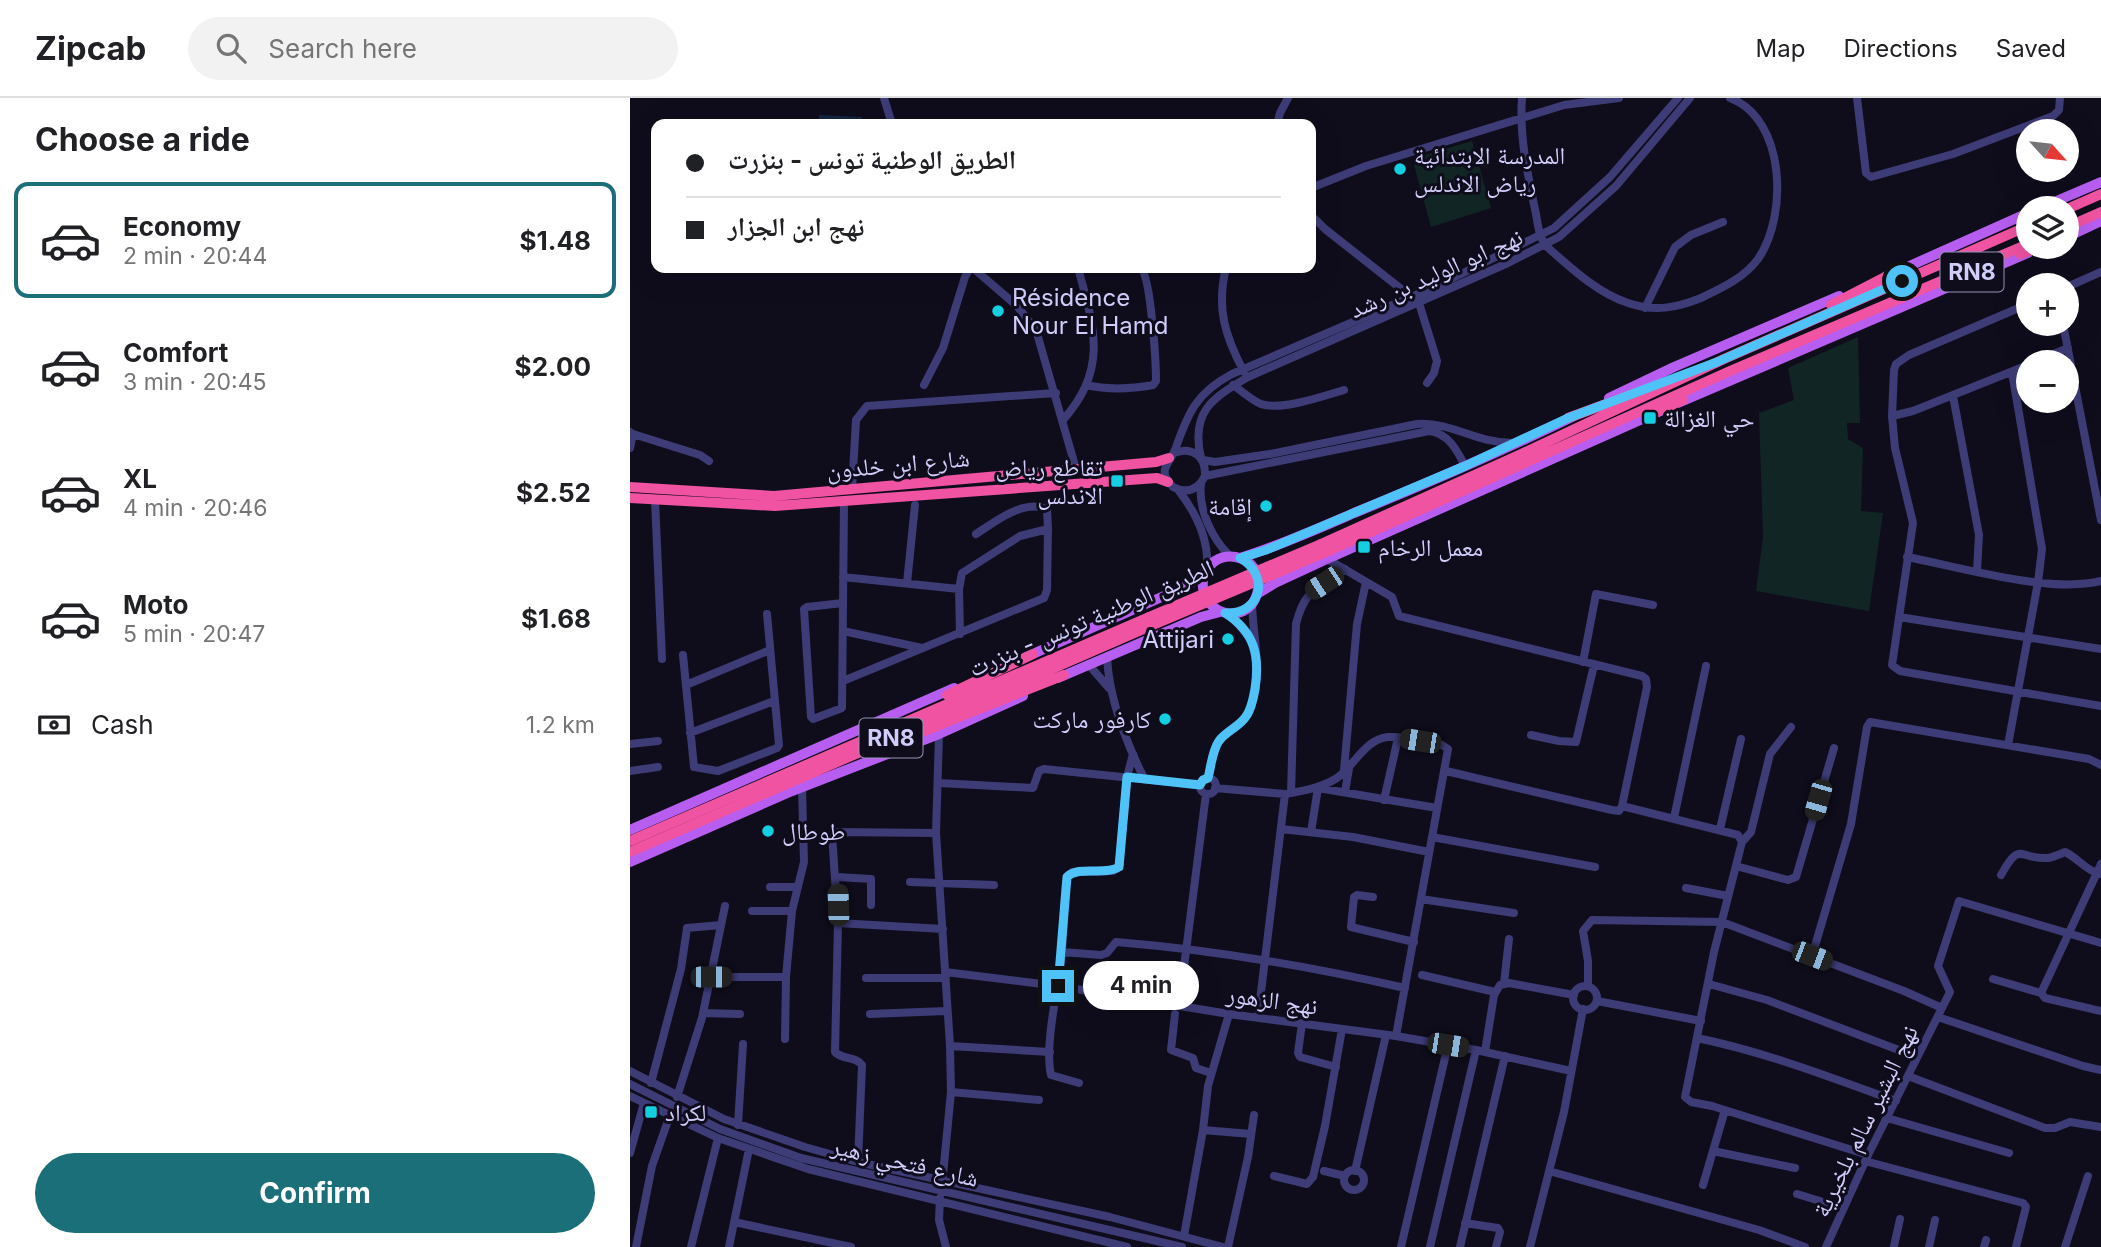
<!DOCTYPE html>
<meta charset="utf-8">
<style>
body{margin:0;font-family:Inter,"Noto Naskh Arabic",sans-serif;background:#f2f2f2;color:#202124;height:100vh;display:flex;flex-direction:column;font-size:26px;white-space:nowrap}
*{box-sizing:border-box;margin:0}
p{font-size:23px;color:#757577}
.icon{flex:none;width:38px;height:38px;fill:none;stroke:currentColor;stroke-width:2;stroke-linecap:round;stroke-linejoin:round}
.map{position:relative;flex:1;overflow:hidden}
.side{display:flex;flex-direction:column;background:#fff;width:630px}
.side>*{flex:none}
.banner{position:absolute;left:21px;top:21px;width:665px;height:154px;border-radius:14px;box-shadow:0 7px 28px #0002;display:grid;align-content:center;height:154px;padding:0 35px;background:#fff}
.needle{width:46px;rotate:117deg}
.tools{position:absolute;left:1386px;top:21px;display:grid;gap:14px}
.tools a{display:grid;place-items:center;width:63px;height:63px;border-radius:50%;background:#fff;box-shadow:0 7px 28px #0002;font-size:35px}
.end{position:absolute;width:32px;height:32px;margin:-16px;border:9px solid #4fc3f7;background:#111;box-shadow:0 0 0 4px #111}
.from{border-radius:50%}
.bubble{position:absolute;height:49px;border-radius:24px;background:#fff;box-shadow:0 7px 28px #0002;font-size:23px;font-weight:700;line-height:49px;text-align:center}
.car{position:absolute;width:21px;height:42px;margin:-21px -10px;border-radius:9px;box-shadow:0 0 5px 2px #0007;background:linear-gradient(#222 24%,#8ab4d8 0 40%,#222 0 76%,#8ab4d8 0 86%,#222 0)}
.banner b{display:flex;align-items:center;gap:24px;height:66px;font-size:26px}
.banner b+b{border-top:2px solid #e0e0e0}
.banner i{width:18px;height:18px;background:#202124}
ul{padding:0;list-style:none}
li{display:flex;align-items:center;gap:21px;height:116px;margin:0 14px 10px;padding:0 21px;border:4px solid transparent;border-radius:14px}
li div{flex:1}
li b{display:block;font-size:26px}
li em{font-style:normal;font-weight:700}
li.current{border-color:#1b6f78}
li>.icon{width:63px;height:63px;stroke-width:1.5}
h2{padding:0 35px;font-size:32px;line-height:84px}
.pay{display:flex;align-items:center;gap:18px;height:77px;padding:0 35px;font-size:26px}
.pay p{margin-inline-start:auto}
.action{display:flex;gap:14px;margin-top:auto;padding:14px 35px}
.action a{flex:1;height:80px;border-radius:42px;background:#1b6f78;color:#fff;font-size:28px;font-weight:700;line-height:80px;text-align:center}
header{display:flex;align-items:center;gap:42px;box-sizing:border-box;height:98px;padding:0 35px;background:#fff;border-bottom:2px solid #e0e0e0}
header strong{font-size:33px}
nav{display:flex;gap:38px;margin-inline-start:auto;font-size:24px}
.search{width:490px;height:63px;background:#f2f2f2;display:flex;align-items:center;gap:18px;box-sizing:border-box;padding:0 24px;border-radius:38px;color:#757577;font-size:26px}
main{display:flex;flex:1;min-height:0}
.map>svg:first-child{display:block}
.green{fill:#112524}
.water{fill:#122541}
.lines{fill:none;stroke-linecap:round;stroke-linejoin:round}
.minor{stroke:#3d3c77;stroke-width:8}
.major{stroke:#b75ef1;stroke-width:10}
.highway{stroke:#f053a1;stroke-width:10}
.highway-bridge{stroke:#f053a1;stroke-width:10}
.route{stroke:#4fc3f7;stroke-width:9}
.poi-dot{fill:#14cfdf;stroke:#0f0d1c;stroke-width:2.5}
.labels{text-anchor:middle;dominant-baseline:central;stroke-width:6;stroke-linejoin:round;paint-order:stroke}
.shield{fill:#0f0d1c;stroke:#9793b8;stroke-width:2}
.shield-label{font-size:23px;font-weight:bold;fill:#d1cdfb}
.poi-label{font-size:24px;fill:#d1cdfb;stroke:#0f0d1c;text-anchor:start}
.street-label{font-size:24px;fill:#d1cdfb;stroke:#0f0d1c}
</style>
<header>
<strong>Zipcab</strong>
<div class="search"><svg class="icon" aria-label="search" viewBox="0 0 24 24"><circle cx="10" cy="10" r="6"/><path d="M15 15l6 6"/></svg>Search here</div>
<nav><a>Map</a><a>Directions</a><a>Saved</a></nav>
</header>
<main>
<section class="side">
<h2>Choose a ride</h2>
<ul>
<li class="current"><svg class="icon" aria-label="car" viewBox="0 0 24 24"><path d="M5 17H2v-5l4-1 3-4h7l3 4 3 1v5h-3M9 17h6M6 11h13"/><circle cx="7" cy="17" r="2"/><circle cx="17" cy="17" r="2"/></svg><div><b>Economy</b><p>2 min · 20:44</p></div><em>$1.48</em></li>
<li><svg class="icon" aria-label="car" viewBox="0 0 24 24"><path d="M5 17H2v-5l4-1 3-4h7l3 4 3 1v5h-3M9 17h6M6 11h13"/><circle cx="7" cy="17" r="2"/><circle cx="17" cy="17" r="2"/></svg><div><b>Comfort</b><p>3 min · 20:45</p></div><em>$2.00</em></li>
<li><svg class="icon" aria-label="car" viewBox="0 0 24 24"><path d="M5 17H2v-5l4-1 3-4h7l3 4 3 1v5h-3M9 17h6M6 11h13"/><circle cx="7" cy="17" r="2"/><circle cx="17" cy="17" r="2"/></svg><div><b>XL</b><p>4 min · 20:46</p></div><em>$2.52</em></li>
<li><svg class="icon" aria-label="car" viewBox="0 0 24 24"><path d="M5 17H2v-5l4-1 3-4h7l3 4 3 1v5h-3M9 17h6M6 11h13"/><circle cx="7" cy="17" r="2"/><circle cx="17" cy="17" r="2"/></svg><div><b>Moto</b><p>5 min · 20:47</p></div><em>$1.68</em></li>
</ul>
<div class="pay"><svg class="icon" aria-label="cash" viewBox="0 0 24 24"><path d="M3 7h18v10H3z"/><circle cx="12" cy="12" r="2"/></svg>Cash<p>1.2 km</p></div>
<div class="action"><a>Confirm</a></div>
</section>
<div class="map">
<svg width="1471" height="1149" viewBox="0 0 1471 1149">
<rect width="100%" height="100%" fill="#0f0d1c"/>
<!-- green -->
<path class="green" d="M842 43 861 110 801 129 784 67 788 59Z
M1228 239 1230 325H1217L1218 341 1233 350 1231 413 1253 415 1239 513 1126 493 1133 439 1129 315 1164 302 1158 270Z"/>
<!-- water -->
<path class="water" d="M189 17 232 19 231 26H189Z"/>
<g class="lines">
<!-- minor -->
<path class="minor" d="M254 0 262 26
M892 0C889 39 898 78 906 116 908 128 909 137 915 147 941 170 966 194 998 205 1025 214 1046 210 1071 200 1092 190 1114 180 1128 161 1158 118 1156 21 1100 0
M1227 0 1236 75 1241 79 1323 56 1423 18 1429 12 1430 0
M647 26 650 15 658 0
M681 90 736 68 934 7 989 0
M681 117 695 131 789 205 807 263 804 275 797 285
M343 170 387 208 406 232 446 371
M596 170C586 210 595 238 614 274
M1437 189 1471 174
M1398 206 1279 257 1266 266 1264 272 1262 318 1265 350 1283 425 1262 567 1270 573 1471 608
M1015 210 1045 149 1061 137 1093 124
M1433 226 1471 422
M1405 264 1438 250
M294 287 313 250 335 179 340 170
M456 287C478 292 501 291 523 287L526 283C526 265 521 180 511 170
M603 287C612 293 621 302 631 306 651 313 694 298 714 292
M1323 298 1349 437 1347 473
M1262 318 1283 313 1398 267
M433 322C479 271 464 229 448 170
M0 334 3 336 0 350
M3 336 70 357 79 363
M544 355C562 348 576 358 575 378 568 392 557 396 543 389 526 372 539 367 545 352 558 315 566 295 602 276L809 187 924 130 980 79 1048 0
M571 360C560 313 583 300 618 279L878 165 929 139 986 88 1060 0
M573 362 585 364 640 356 787 326C824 324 845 345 883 345
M575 378 799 333C818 335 827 352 835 368
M571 386C568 411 582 441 600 458
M222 391 226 322 237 308 426 295
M549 393C566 415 579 441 577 470
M25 402 32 561
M346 436C365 424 393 401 417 411L418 431
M1277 459C1330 469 1420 496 1471 483
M697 461 762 499 769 518 1012 578 1016 581 1017 589 992 708
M213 479 329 491
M277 485 285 407
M213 505 177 509 174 511 181 619 183 621 212 610 214 403
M595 515 604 521 622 543
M1269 519 1471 551
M213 533 292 550
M53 557 64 669 88 673 147 650 149 647 137 516
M477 559C479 601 495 642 514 680
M953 564 966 496 1023 507
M458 566 479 590
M213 583 414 500 417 492 418 431 390 438 332 475 329 491 330 536
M56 587 140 552
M60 635 144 603
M309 636 306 735 320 948 321 994 312 1087
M901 637 929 643 946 644 964 567
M0 646 28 643
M1378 647 1408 484 1412 451 1382 274
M714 672 727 526 736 484
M0 673 28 669
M816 673 982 712 989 713 992 708 1108 737 1112 744 1084 854 1055 999 1061 1004 1082 1008 1238 1057
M578 680C581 669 582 653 588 644 598 630 615 626 621 609 633 576 623 539 622 506
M570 688a8 8 0 1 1 16 0a8 8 0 1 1-16 0Z
M309 685 403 690 409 673 414 671 570 687
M585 690 655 696 628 919
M715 694 719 670
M661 695 666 526C675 490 688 491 715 471
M655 696C673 693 691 690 707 680 724 668 735 641 758 639 775 638 795 644 812 647L818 651 766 938
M754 702 768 640
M1044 720 1076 568
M651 731 723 739 799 754
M1090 731 1111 641
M681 734 688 690 807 710
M802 739 965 769
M1112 744 1121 734 1140 656 1161 629
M1471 766 1411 895 1415 900 1471 913
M1106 768 1158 782 1166 779 1204 650
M1371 777C1391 741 1389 762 1418 760 1424 759 1430 756 1435 754 1448 760 1454 771 1469 776
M207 779 241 781V807
M280 784 364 787
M140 789H168
M1056 790 1098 798
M743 799 727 797 724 799 721 829 784 844
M791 801 884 815
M122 813H162
M208 825 313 831
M432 854 471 857 477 855 486 844C584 852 679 868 775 890
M1182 858 1221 726 1237 629 1240 624 1459 661 1471 667
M315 874 428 888 599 916 766 938 846 952 941 973
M792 877 865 894
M81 879H156
M236 880H315
M1363 881 1411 895
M874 885 879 841
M1079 886 1137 902 1287 959
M958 888V863L953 833 962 822 1092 824 1274 893 1312 910 1238 1057 1196 1149
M943 900a12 12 0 1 1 24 0a12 12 0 1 1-24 0Z
M967 903 1071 923
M549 908 576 696
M1312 910 1320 894 1308 868 1329 803 1471 845
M73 915 110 916
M240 916 316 913
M545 916 541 952 563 960 566 970 581 975
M1308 919 1453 968 1471 972
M672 925 668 955 670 959 706 969
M1067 940C1135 954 1200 979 1266 1003
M155 941 156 879 162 813 174 764 172 689
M320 948 420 954
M855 954 864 897 870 887 879 885 944 897
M0 973 94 1021 175 1049 228 1064 480 1119 593 1149
M1278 978 1415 1030H1425L1440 1024 1471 1029
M21 985 51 871 57 830 91 827
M449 985 421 977C414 947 429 887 432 854 434 829 433 804 437 779L442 774 483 773 489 769 497 679 503 656
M0 986 90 1031 171 1060 552 1149
M321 994 409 1002
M0 998 88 1040 178 1071 497 1149
M47 999 72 920 95 808
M1257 1020 1379 1055
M108 1027 113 946
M573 1032 621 1036
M1083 1053 1165 1070
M0 1055 14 1005
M1235 1063 1393 1105 1396 1109 1386 1149
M228 1064 232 967C226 958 212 962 205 954L208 825 202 736 204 734 306 735
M714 1082a10 10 0 1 1 20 0a10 10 0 1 1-20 0Z
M694 1073 715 1078
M725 1073 756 937
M919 1073 1129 1132 1175 1149
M644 1078 677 1086 683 1079 695 1028 712 931
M1073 1087 1095 1012
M1167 1096 1213 1110
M310 1100 309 1122 316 1149
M104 1124 221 1149
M835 1125 868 1130 870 1134 866 1149
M554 1138 573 1032 578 988 599 916
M1264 1148 1270 1121
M6 1149 22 1068 40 1017
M61 1149 88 1040
M99 1149 119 1051
M598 1149 618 1059 624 1017
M771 1149 818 947
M800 1149 846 952
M830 1149 875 958
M900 1149 934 1014 953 911
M1299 1149 1305 1122
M1354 1149 1356 1142
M1435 1149 1458 1078"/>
<!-- major -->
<path class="major" d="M1410 110 1471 84
M1437 139 1471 123
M1255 179 1398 115
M979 300 1044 269 1209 198
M1048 305 1398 155
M610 460C649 448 687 431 724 415 798 385 872 353 944 318
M627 496 645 485 697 461 1035 311
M396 559 552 490C558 487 565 483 570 478 576 474 579 467 585 463 597 455 615 458 624 470 629 477 630 488 627 496 617 531 564 516 574 476
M428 580 571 519 590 514
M0 732 324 590
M0 764 162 693 309 636 393 598"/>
<!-- highway -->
<path class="highway" d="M1437 111 1471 96
M1437 129 1471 114
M1390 156 1410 149
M1201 207 1261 176
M1027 314 1053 302
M938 320 1006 295
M0 389 144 398 526 364 539 360
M0 400 145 408 527 380 538 384
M691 446 889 357 1094 261 1398 128
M694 455 1100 273 1398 146
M317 597 403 556
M294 633 434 577
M0 743 519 519
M0 754 523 527"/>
<!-- highway-bridge -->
<path class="highway-bridge" d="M519 519 691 446
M523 527 694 455"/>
</g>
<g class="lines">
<!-- route -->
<path class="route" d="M428 888 437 779C449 767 474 778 489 769L497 679 570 687 573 682 578 680C581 669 582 653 589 643 596 633 610 629 617 617 622 609 623 601 625 591 630 558 625 534 595 515 631 517 641 477 610 460L636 452 835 368 938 320 1087 264 1272 183"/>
</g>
<!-- markers -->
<g class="poi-dot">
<circle cx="770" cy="71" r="7"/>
<circle cx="368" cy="213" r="7"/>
<rect x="1013" y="313" width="14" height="14" rx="3.5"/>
<rect x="480" y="376" width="14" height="14" rx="3.5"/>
<circle cx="636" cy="408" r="7"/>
<rect x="727" y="442" width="14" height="14" rx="3.5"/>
<circle cx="598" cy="541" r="7"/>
<circle cx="535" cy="621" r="7"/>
<circle cx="138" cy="733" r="7"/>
<rect x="14" y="1007" width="14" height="14" rx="3.5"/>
</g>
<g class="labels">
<!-- shield labels -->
<g class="shield">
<rect x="1310.5" y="154.5" width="63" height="39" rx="5"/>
<rect x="229.5" y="620.5" width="63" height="39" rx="5"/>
</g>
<g class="shield-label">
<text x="1342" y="174">RN8</text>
<text x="261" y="640">RN8</text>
</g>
<!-- poi labels -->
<g class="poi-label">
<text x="784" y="57">المدرسة الابتدائية<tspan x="784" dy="28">رياض الاندلس</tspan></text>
<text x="382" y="199">Résidence<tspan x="382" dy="28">Nour El Hamd</tspan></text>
<text x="1034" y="320">حي الغزالة</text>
<text x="473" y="369" text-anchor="end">تقاطع رياض<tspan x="473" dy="28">الاندلس</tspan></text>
<text x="622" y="408" text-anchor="end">إقامة</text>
<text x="748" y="449">معمل الرخام</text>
<text x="584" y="541" text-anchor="end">Attijari</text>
<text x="521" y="621" text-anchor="end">كارفور ماركت</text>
<text x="152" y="733">طوطال</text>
<text x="35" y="1014">لكراد</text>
</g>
<!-- street labels -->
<g class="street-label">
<text transform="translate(806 175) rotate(-24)">نهج ابو الوليد بن رشد</text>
<text transform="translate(268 366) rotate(-5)">شارع ابن خلدون</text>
<text transform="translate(461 520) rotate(-23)">الطريق الوطنية تونس - بنزرت</text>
<text transform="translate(642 902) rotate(8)">نهج الزهور</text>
<text transform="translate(1235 1023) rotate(-64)">نهج البشير سالم بلخيرية</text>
<text transform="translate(275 1064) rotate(13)">شارع فتحي زهير</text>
</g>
</g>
</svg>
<div class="tools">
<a><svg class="needle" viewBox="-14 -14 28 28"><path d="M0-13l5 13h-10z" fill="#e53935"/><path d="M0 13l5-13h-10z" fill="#757577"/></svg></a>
<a><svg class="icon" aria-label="layers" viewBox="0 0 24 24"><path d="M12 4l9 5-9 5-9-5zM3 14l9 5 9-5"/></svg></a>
<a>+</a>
<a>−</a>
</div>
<i class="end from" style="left:1272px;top:183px"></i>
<i class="end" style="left:428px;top:888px"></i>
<div class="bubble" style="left:453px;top:863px;width:116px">4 min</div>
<i class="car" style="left:694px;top:485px;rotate:237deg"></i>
<i class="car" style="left:790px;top:643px;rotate:279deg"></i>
<i class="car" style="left:1188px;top:702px;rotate:196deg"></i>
<i class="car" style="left:208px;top:807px;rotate:358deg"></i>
<i class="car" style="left:1182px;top:858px;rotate:111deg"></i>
<i class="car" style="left:81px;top:879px;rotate:90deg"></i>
<i class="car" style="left:818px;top:947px;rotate:99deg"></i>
<div class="banner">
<b><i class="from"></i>الطريق الوطنية تونس - بنزرت</b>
<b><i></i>نهج ابن الجزار</b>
</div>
</div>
</main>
